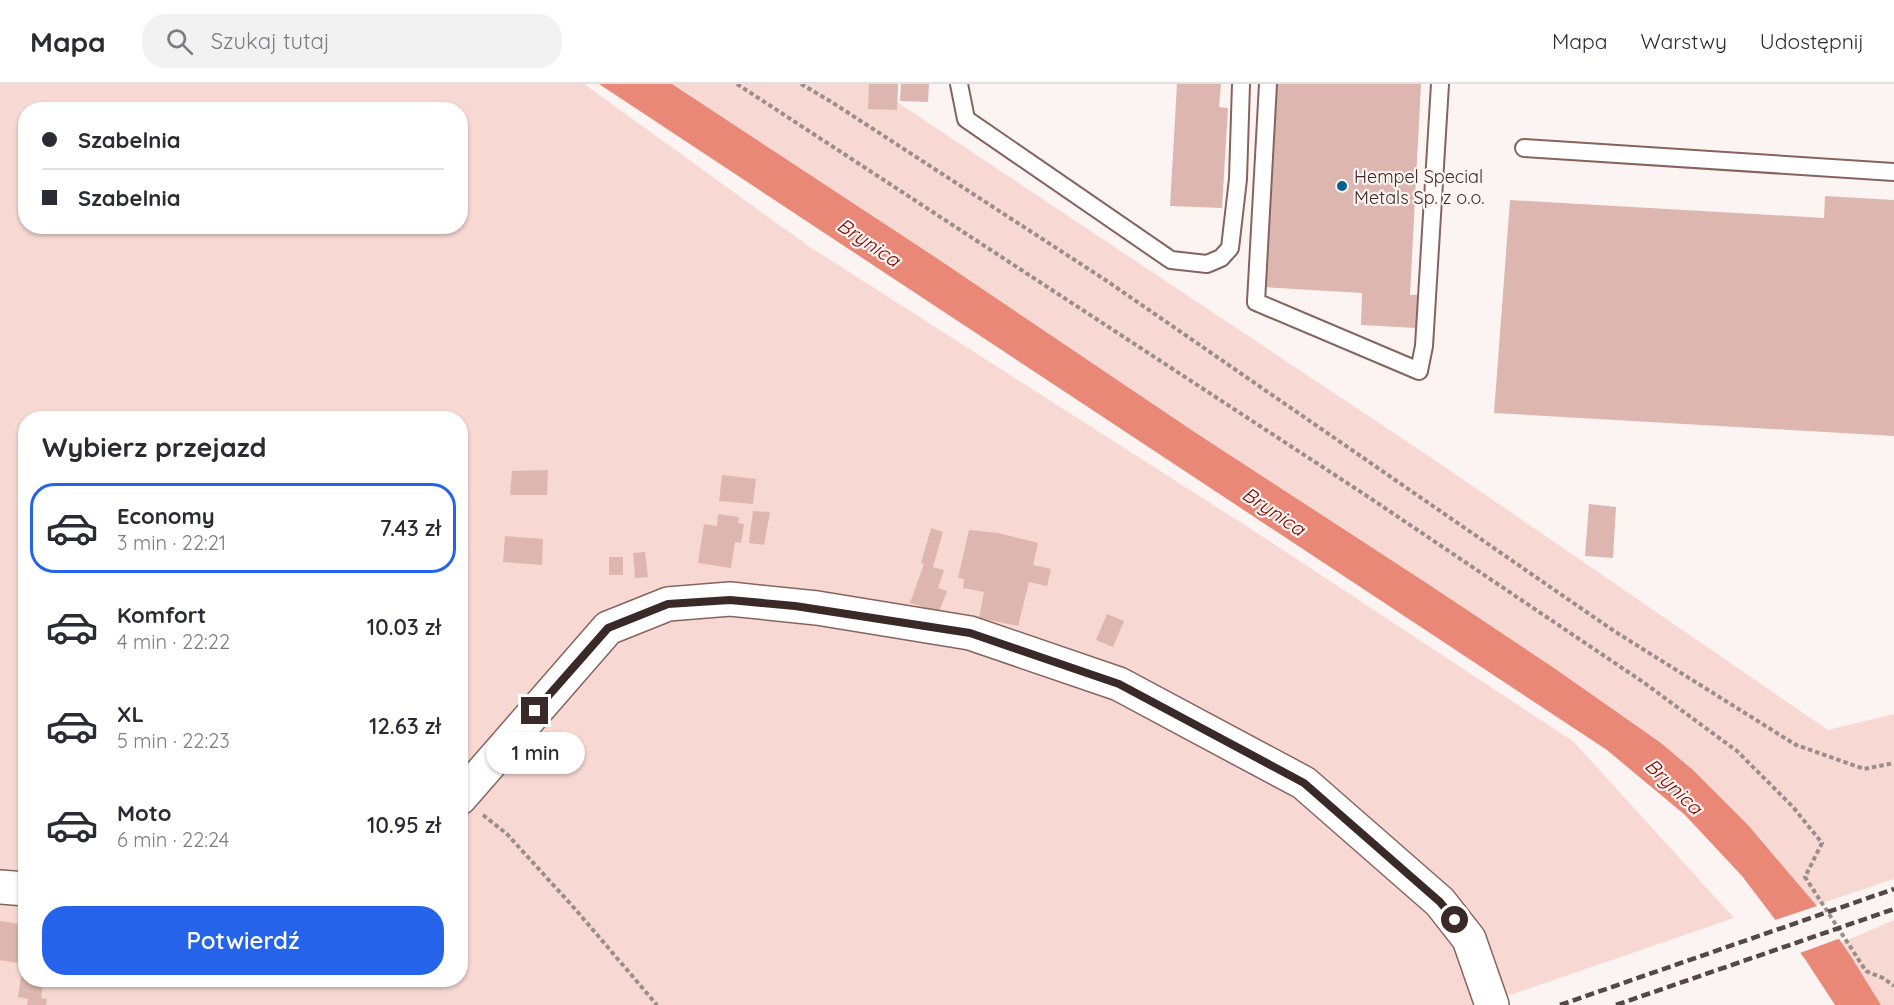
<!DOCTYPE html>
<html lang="pl">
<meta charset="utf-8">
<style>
body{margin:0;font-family:Quicksand,sans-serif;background:#f2f2f3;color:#2b2b33;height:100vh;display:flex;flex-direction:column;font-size:22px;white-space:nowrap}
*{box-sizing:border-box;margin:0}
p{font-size:20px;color:#7c7c81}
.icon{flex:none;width:33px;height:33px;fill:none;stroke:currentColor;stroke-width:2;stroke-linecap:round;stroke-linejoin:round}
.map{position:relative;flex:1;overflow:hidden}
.panel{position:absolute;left:18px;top:327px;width:450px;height:576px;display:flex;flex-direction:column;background:#fff;border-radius:24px;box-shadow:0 2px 4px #0004}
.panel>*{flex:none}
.banner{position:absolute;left:18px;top:18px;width:450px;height:132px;border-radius:24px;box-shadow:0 2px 4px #0004;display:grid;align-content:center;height:132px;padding:0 24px;background:#fff}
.end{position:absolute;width:27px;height:27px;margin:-14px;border:8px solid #392a27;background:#fff;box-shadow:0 0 0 3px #fff}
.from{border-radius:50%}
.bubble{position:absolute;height:42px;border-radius:21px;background:#fff;box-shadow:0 2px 4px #0004;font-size:20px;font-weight:600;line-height:42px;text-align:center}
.banner b{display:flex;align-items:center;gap:21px;height:57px;font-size:22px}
.banner b+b{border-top:2px solid #e1e1e2}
.banner i{width:15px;height:15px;background:#2b2b33}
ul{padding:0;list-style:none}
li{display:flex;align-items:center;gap:18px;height:90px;margin:0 12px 9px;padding:0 12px;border:3px solid transparent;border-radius:24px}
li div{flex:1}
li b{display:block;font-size:22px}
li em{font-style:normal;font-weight:600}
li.active{border-color:#2563eb}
li>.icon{width:54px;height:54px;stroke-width:1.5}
h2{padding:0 24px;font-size:27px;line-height:72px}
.cta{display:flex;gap:12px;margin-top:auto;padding:12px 24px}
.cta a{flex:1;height:69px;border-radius:24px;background:#2563eb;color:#fff;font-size:24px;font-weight:600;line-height:69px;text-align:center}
header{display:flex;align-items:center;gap:36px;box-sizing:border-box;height:84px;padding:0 30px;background:#fff;border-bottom:2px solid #e1e1e2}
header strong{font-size:28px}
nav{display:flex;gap:33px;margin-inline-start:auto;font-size:21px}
.search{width:420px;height:54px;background:#f2f2f3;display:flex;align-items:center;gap:15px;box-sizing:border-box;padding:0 21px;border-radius:24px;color:#7c7c81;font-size:22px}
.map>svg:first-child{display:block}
.green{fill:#f8d8d2;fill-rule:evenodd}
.water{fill:#e98877}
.pier{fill:#fcf4f2}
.building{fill:#ddb7af}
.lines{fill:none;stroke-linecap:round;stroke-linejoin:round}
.lane-casing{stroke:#86645d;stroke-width:20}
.street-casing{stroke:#86645d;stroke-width:36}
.path{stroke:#9a8e8c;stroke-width:4;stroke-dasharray:4.5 3;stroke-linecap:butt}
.lane{stroke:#fff;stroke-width:16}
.street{stroke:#fff;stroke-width:33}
.rail{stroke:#554744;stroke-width:4.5;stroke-dasharray:9 4.5;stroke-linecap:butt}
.route{stroke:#392a27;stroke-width:8}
.poi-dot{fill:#046192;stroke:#fcf4f2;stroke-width:2}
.labels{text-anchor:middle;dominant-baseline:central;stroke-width:4.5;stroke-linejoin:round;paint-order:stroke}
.poi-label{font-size:18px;fill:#392a27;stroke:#fcf4f2;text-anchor:start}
.water-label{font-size:20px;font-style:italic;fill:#7f0600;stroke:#fcf4f2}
</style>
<header>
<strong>Mapa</strong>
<div class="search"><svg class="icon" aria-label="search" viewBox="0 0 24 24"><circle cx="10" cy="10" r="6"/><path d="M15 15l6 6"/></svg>Szukaj tutaj</div>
<nav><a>Mapa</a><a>Warstwy</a><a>Udostępnij</a></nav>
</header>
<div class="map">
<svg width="1894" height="921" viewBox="0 0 1894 921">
<rect width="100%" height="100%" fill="#fcf4f2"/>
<!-- green -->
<path class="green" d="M0 0H584L807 161 1254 447 1574 658 1734 834 1481 921H0ZM26 26H460V142H26ZM26 334H460V896H26Z
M672 0H890L897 18 1439 379 1828 646 1894 630V795L1816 821 1748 741 1693 686 1661 659 1554 584 1428 500 1196 349 932 171Z
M1894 836V921H1881L1852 874 1841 859Z"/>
<!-- water -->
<path class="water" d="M599 0H672L932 171 1196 349 1428 500 1554 584 1661 659 1693 686 1748 741 1816 821 1852 874 1881 921H1835L1805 875 1742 792 1685 731 1607 666Z"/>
<!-- pier -->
<path class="pier" d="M1820 821 1841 854 1797 870 1772 837Z"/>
<!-- building -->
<path class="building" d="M869 0H898L897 26 868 25Z
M901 0H929L928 18 900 17Z
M1177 0H1221L1219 23 1228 24 1222 124 1170 122Z
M1275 0H1421L1410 211H1418L1416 244 1361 241 1362 209 1263 203Z
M1825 112 1894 116V352L1494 329 1510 116 1824 134Z
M548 386 547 411H510L512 387Z
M722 391 756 395 753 420 719 417Z
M1589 420 1616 423 1613 474 1585 472Z
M753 427 770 428 764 461 749 459Z
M718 430 739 433 738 439 744 440 741 459 735 458 731 484 698 479 704 440 717 442Z
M931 444 943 448 933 483 944 486 938 504 947 507 939 528 910 519 924 480 921 479Z
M969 446 998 449 1038 459 1033 481 1051 485 1047 502 1029 498 1018 542 979 534 984 508 963 504 964 495 958 494Z
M505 452 543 455 542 481 503 478Z
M645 468 648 493 635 494 633 469Z
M609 473H623V491H609Z
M1107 530 1124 537 1113 563 1096 556Z
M0 837 26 841V896H44L41 914 47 915 46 921H27L28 915 18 913 23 880 0 876Z"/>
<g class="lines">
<defs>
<path id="lane" d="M959 0 966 35 1171 176 1207 180 1221 174 1230 164 1238 95 1241 0
M1268 0 1256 218 1419 287 1424 262 1440 0
M1524 64 1894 88"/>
<path id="street" d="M460 714 608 544 668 520 730 515 817 524 970 549 1119 600 1304 699 1440 818 1469 855 1492 921
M0 803 26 805"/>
</defs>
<!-- lane casing -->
<use href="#lane" class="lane-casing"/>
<!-- street casing -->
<use href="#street" class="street-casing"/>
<!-- path -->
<path class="path" d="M737 0 1370 414 1643 598 1737 667 1793 723 1822 759 1805 793 1866 887 1883 894 1894 902
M801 0 830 17 1107 197 1614 547 1796 661 1864 685 1894 679
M483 731 507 750 576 826 657 921"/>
<!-- lane -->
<use href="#lane" class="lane"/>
<!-- street -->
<use href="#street" class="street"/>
<!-- rail -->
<path class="rail" d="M1560 921 1894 805
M1616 921 1894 825"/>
</g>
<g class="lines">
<!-- route -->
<path class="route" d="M535 627 608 544 668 520 730 516 795 522 970 549 1119 600 1304 699 1440 818 1455 836"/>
</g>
<!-- markers -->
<circle class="poi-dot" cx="1342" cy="102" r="6"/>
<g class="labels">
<!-- poi labels -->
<g class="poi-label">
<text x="1354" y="92">Hempel Special<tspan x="1354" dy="21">Metals Sp. z o.o.</tspan></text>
</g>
<!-- water labels -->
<g class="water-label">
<text transform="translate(869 158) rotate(34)">Brynica</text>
<text transform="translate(1274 427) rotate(34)">Brynica</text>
<text transform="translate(1674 702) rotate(44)">Brynica</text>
</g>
</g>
</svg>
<i class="end from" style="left:1455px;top:836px"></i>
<i class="end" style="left:535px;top:627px"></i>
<div class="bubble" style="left:486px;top:648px;width:99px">1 min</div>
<div class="banner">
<b><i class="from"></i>Szabelnia</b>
<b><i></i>Szabelnia</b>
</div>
<section class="panel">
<h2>Wybierz przejazd</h2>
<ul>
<li class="active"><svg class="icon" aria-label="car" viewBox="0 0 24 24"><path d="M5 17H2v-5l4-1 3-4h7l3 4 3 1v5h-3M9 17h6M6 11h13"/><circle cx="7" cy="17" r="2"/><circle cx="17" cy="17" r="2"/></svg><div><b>Economy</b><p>3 min · 22:21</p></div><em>7.43 zł</em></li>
<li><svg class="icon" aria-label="car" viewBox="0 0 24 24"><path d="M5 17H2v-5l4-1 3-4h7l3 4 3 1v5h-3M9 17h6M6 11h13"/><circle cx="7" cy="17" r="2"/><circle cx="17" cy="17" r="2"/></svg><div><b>Komfort</b><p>4 min · 22:22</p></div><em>10.03 zł</em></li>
<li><svg class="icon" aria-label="car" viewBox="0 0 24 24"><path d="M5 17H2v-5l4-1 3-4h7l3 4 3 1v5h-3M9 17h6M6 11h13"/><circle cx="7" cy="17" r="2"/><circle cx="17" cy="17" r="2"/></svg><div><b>XL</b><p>5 min · 22:23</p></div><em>12.63 zł</em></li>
<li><svg class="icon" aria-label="car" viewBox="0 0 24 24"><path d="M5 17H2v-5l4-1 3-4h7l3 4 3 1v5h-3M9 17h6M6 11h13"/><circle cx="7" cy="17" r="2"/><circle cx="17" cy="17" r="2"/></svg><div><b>Moto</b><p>6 min · 22:24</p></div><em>10.95 zł</em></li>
</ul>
<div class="cta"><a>Potwierdź</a></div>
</section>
</div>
